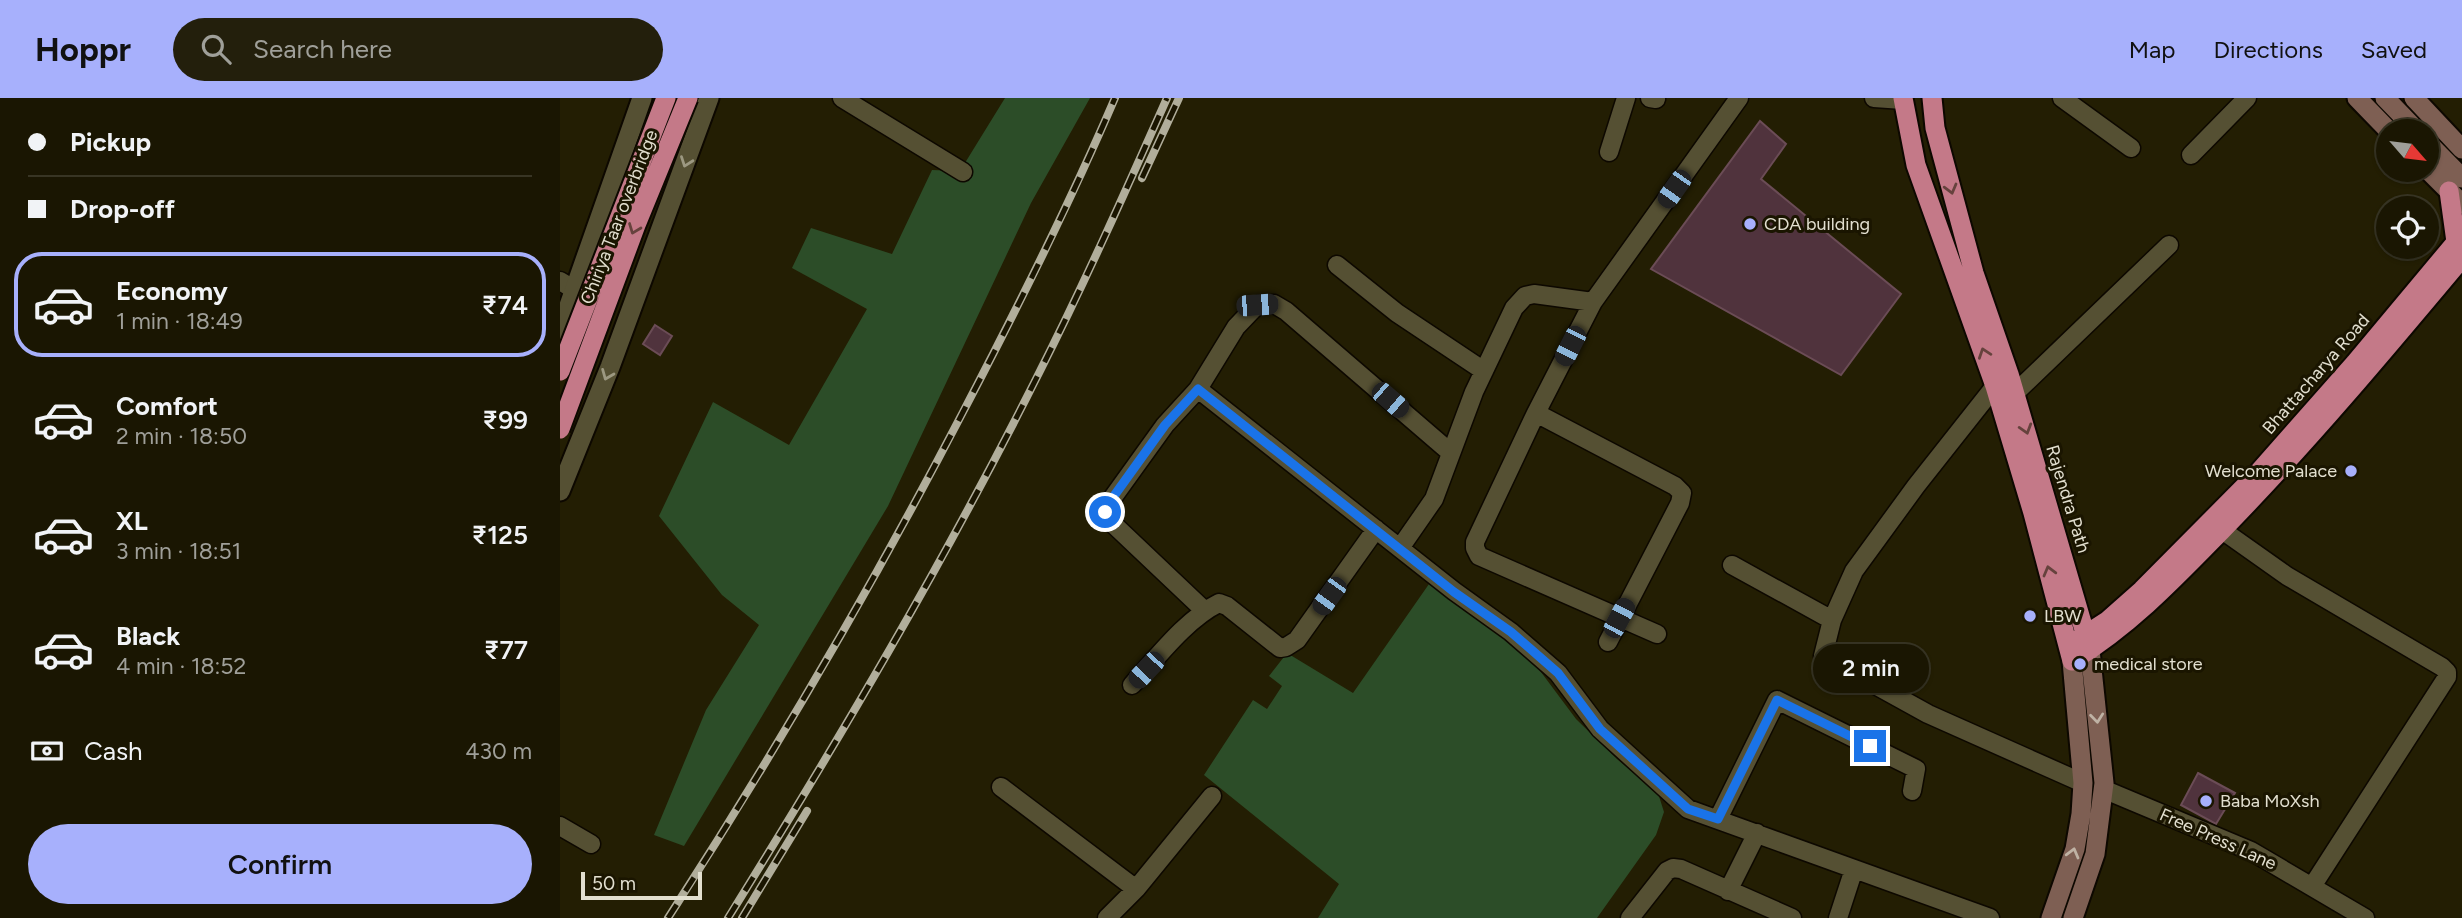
<!DOCTYPE html>
<meta charset="utf-8">
<style>
body{margin:0;font-family:Figtree,sans-serif;background:#231f0c;color:#f1f3f6;height:100vh;display:flex;flex-direction:column;font-size:26px;white-space:nowrap}
*{box-sizing:border-box;margin:0}
p{font-size:23px;color:#9f9f99}
.icon{flex:none;width:38px;height:38px;fill:none;stroke:currentColor;stroke-width:2;stroke-linecap:round;stroke-linejoin:round}
.map{position:relative;flex:1;overflow:hidden}
.sheet{display:flex;flex-direction:column;background:#1a1602;width:560px}
.sheet>*{flex:none}
.guide{display:grid;align-content:center;height:154px;padding:0 28px;background:#1a1602}
.needle{width:46px;rotate:118deg}
.tools{position:absolute;left:1816px;top:21px;display:grid;gap:14px}
.tools a{display:grid;place-items:center;width:63px;height:63px;border-radius:50%;background:#1a1602;box-shadow:0 2px 5px #0004,0 0 0 2px #383524;font-size:35px}
.scale{position:absolute;left:21px;bottom:18px;width:121px;box-sizing:border-box;padding-left:7px;border:4px solid #e2dfcf;border-top:0;font-size:19px;line-height:24px;white-space:nowrap;color:#e2dfcf;-webkit-text-stroke:5px #1a1500;paint-order:stroke}
.end{position:absolute;width:32px;height:32px;margin:-16px;border:9px solid #1a73e8;background:#fff;box-shadow:0 0 0 4px #fff}
.from{border-radius:50%}
.bubble{position:absolute;height:49px;border-radius:24px;background:#1a1602;box-shadow:0 2px 5px #0004,0 0 0 2px #383524;font-size:23px;font-weight:600;line-height:49px;text-align:center}
.car{position:absolute;width:21px;height:42px;margin:-21px -10px;border-radius:9px;box-shadow:0 0 5px 2px #0007;background:linear-gradient(#222 24%,#8ab4d8 0 40%,#222 0 76%,#8ab4d8 0 86%,#222 0)}
.guide b{display:flex;align-items:center;gap:24px;height:66px;font-size:26px}
.guide b+b{border-top:2px solid #383524}
.guide i{width:18px;height:18px;background:#f1f3f6}
ul{padding:0;list-style:none}
li{display:flex;align-items:center;gap:21px;height:105px;margin:0 14px 10px;padding:0 14px;border:4px solid transparent;border-radius:28px}
li div{flex:1}
li b{display:block;font-size:26px}
li em{font-style:normal;font-weight:600}
li.on{border-color:#a7b0fc}
li>.icon{width:63px;height:63px;stroke-width:1.5}
.pay{display:flex;align-items:center;gap:18px;height:77px;padding:0 28px;font-size:26px}
.pay p{margin-inline-start:auto}
.cta{display:flex;gap:14px;margin-top:auto;padding:14px 28px}
.cta a{flex:1;height:80px;border-radius:42px;background:#a7b0fc;color:#111;font-size:28px;font-weight:600;line-height:80px;text-align:center}
header{display:flex;align-items:center;gap:42px;box-sizing:border-box;height:98px;padding:0 35px;background:#a7b0fc;color:#111}
header strong{font-size:33px}
nav{display:flex;gap:38px;margin-inline-start:auto;font-size:24px}
.search{width:490px;height:63px;background:#231f0c;display:flex;align-items:center;gap:18px;box-sizing:border-box;padding:0 24px;border-radius:38px;color:#9f9f99;font-size:26px}
main{display:flex;flex:1;min-height:0}
.map>svg:first-child{display:block}
.green{fill:#2c4d28}
.building{fill:#50333d;stroke:#6b4c56;stroke-width:2}
.lines{fill:none;stroke-linecap:round;stroke-linejoin:round}
.minor-casing{stroke:#0d0800;stroke-width:21}
.tertiary-casing{stroke:#0d0800;stroke-width:23}
.secondary-casing{stroke:#0d0800;stroke-width:23}
.trunk-casing{stroke:#0d0800;stroke-width:23}
.minor{stroke:#555033;stroke-width:18}
.tertiary{stroke:#555033;stroke-width:19}
.secondary{stroke:#7e5f53;stroke-width:19}
.trunk{stroke:#c47988;stroke-width:19}
.rail-casing{stroke:#b1ae9b;stroke-width:8}
.rail{stroke:#1a1500;stroke-width:5;stroke-dasharray:16;stroke-linecap:butt}
.trunk-bridge-casing{stroke:#0d0800;stroke-width:23;stroke-linecap:butt}
.trunk-bridge{stroke:#c47988;stroke-width:19}
.oneway{stroke:#9c9881}
.oneway2{stroke:#66423d}
.oneway3{stroke:#bfb2a4}
.route{stroke:#1a73e8;stroke-width:9}
.poi-dot{fill:#a7b0fc;stroke:#1a1500;stroke-width:2.5}
.labels{text-anchor:middle;dominant-baseline:central;stroke-width:6;stroke-linejoin:round;paint-order:stroke}
.street-label{font-size:18px;fill:#e2dfcf;stroke:#1a1500}
.poi-label{font-size:18px;fill:#e2dfcf;stroke:#1a1500;text-anchor:start}
</style>
<header>
<strong>Hoppr</strong>
<div class="search"><svg class="icon" aria-label="search" viewBox="0 0 24 24"><circle cx="10" cy="10" r="6"/><path d="M15 15l6 6"/></svg>Search here</div>
<nav><a>Map</a><a>Directions</a><a>Saved</a></nav>
</header>
<main>
<section class="sheet">
<div class="guide">
<b><i class="from"></i>Pickup</b>
<b><i></i>Drop-off</b>
</div>
<ul>
<li class="on"><svg class="icon" aria-label="car" viewBox="0 0 24 24"><path d="M5 17H2v-5l4-1 3-4h7l3 4 3 1v5h-3M9 17h6M6 11h13"/><circle cx="7" cy="17" r="2"/><circle cx="17" cy="17" r="2"/></svg><div><b>Economy</b><p>1 min · 18:49</p></div><em>₹74</em></li>
<li><svg class="icon" aria-label="car" viewBox="0 0 24 24"><path d="M5 17H2v-5l4-1 3-4h7l3 4 3 1v5h-3M9 17h6M6 11h13"/><circle cx="7" cy="17" r="2"/><circle cx="17" cy="17" r="2"/></svg><div><b>Comfort</b><p>2 min · 18:50</p></div><em>₹99</em></li>
<li><svg class="icon" aria-label="car" viewBox="0 0 24 24"><path d="M5 17H2v-5l4-1 3-4h7l3 4 3 1v5h-3M9 17h6M6 11h13"/><circle cx="7" cy="17" r="2"/><circle cx="17" cy="17" r="2"/></svg><div><b>XL</b><p>3 min · 18:51</p></div><em>₹125</em></li>
<li><svg class="icon" aria-label="car" viewBox="0 0 24 24"><path d="M5 17H2v-5l4-1 3-4h7l3 4 3 1v5h-3M9 17h6M6 11h13"/><circle cx="7" cy="17" r="2"/><circle cx="17" cy="17" r="2"/></svg><div><b>Black</b><p>4 min · 18:52</p></div><em>₹77</em></li>
</ul>
<div class="pay"><svg class="icon" aria-label="cash" viewBox="0 0 24 24"><path d="M3 7h18v10H3z"/><circle cx="12" cy="12" r="2"/></svg>Cash<p>430 m</p></div>
<div class="cta"><a>Confirm</a></div>
</section>
<div class="map">
<svg width="1902" height="820" viewBox="0 0 1902 820">
<rect width="100%" height="100%" fill="#231e03"/>
<!-- green -->
<path class="green" d="M445 0H530L471 105 328 408 124 748 94 737 146 612 199 527 162 497 99 418 153 304 229 347 307 211 232 170 251 130 332 156 372 72 400 73Z
M869 486 969 558 1016 621 1057 661 1098 695 1104 714 1096 737 1037 820H758L779 786 644 677 693 602 707 611 722 588 709 578 727 555 793 595Z"/>
<!-- building -->
<path class="building" d="M1200 23 1226 46 1201 81 1341 196 1281 277 1091 171Z
M95 227 112 238 100 257 83 246Z
M1638 675 1675 695 1656 726 1621 707Z"/>
<g class="lines">
<defs>
<path id="minor" d="M282 0 403 74
M1090 0 1096 1
M1314 0 1343 2
M1502 0 1571 50
M1049 54 1066 0
M1631 57 1687 0
M777 167 837 215 924 273
M0 183 15 192
M1033 204 976 315 915 444V450L919 458 1097 536
M1444 281 1435 288 1356 388 1294 473 1272 522 1263 558 1368 616 1523 685
M638 291 894 493 951 534 998 575 1040 631 1128 711 1430 820
M1455 295 1609 147
M976 315 1115 388 1122 395 1120 405 1048 544
M1662 432 1727 478 1882 569 1887 574V579L1753 787
M840 450 874 401 914 294 954 210 965 198 974 196 1033 204 1179 0
M1172 467 1272 522
M645 513 550 423 545 414 546 409 605 327 638 291 676 229 697 207 714 206 726 213 891 355
M572 587C596 561 626 521 659 505L667 508 720 550 726 549 737 542 816 431
M441 689 576 791
M1543 691 1691 753 1805 820
M1158 721 1217 602 1356 671 1352 693
M0 728 31 746
M1168 793 1197 735
M547 820 576 791 652 698
M1070 820 1107 773 1113 770 1121 771 1232 820
M1278 820 1294 771"/>
<path id="tertiary" d="M0 233 82 0
M0 393 50 269 149 0"/>
<path id="secondary" d="M1797 0 1829 33
M1825 0 1857 33
M1854 0 1902 51
M1867 44 1902 80
M1867 71 1902 106
M1491 820 1515 751 1521 716 1523 685 1512 563
M1513 820 1535 756 1544 685 1530 552"/>
<path id="trunk" d="M1343 0 1356 67 1435 288 1473 415 1512 563C1571 527 1616 479 1663 431 1748 344 1825 252 1902 160
M1372 0 1375 30 1414 175 1449 276 1530 552
M1889 93 1896 144
M1516 543 1547 523 1582 492 1697 376 1795 265 1902 137"/>
</defs>
<!-- minor casing -->
<use href="#minor" class="minor-casing"/>
<!-- tertiary casing -->
<use href="#tertiary" class="tertiary-casing"/>
<!-- secondary casing -->
<use href="#secondary" class="secondary-casing"/>
<!-- trunk casing -->
<use href="#trunk" class="trunk-casing"/>
<!-- minor -->
<use href="#minor" class="minor"/>
<!-- tertiary -->
<use href="#tertiary" class="tertiary"/>
<!-- secondary -->
<use href="#secondary" class="secondary"/>
<!-- trunk -->
<use href="#trunk" class="trunk"/>
<defs>
<path id="rail" d="M582 80 619 0
M108 820C214 656 313 487 403 314 457 211 509 107 555 0
M168 820C279 642 386 461 480 273 525 184 566 92 607 0
M182 820 247 713"/>
</defs>
<!-- rail casing -->
<use href="#rail" class="rail-casing"/>
<!-- rail -->
<use href="#rail" class="rail"/>
<defs>
<path id="trunk-bridge" d="M0 273 106 0
M0 331 76 127 128 0"/>
</defs>
<!-- trunk-bridge casing -->
<use href="#trunk-bridge" class="trunk-bridge-casing"/>
<!-- trunk-bridge -->
<use href="#trunk-bridge" class="trunk-bridge"/>
</g>
<!-- one-way arrows -->
<defs><path id="oneway-chevron" d="M-2-3.5L2.5 0L-2 3.5" fill="none" stroke-width="1.6" stroke-linecap="round" stroke-linejoin="round" transform="scale(1.75)"/></defs>
<g class="oneway">
<use href="#oneway-chevron" transform="translate(126 64) rotate(110)"/>
<use href="#oneway-chevron" transform="translate(47 277) rotate(112)"/>
</g>
<g class="oneway2">
<use href="#oneway-chevron" transform="translate(1391 91) rotate(75)"/>
<use href="#oneway-chevron" transform="translate(74 131) rotate(111)"/>
<use href="#oneway-chevron" transform="translate(1424 255) rotate(-109)"/>
<use href="#oneway-chevron" transform="translate(1466 331) rotate(73)"/>
<use href="#oneway-chevron" transform="translate(1489 473) rotate(-105)"/>
</g>
<g class="oneway3">
<use href="#oneway-chevron" transform="translate(1537 620) rotate(84)"/>
<use href="#oneway-chevron" transform="translate(1513 755) rotate(-75)"/>
</g>
<g class="lines">
<!-- route -->
<path class="route" d="M545 414 546 409 605 327 638 291 894 494 951 534 998 575 1040 631 1128 711 1158 721 1217 602 1310 648"/>
</g>
<!-- markers -->
<g class="poi-dot">
<circle cx="1190" cy="126" r="7"/>
<circle cx="1791" cy="373" r="7"/>
<circle cx="1470" cy="518" r="7"/>
<circle cx="1520" cy="566" r="7"/>
<circle cx="1646" cy="703" r="7"/>
</g>
<g class="labels">
<!-- street labels -->
<g class="street-label">
<text transform="translate(59 119) rotate(-69)">Chiriya Taar overbridge</text>
<text transform="translate(1756 276) rotate(-49)">Bhattacharya Road</text>
<text transform="translate(1508 401) rotate(73)">Rajendra Path</text>
<text transform="translate(1658 741) rotate(24)">Free Press Lane</text>
</g>
<!-- poi labels -->
<g class="poi-label">
<text x="1204" y="126">CDA building</text>
<text x="1777" y="373" text-anchor="end">Welcome Palace</text>
<text x="1484" y="518">LBW</text>
<text x="1534" y="566">medical store</text>
<text x="1660" y="703">Baba MoXsh</text>
</g>
</g>
</svg>
<div class="tools">
<a><svg class="needle" viewBox="-14 -14 28 28"><path d="M0-13l5 13h-10z" fill="#e53935"/><path d="M0 13l5-13h-10z" fill="#9f9f99"/></svg></a>
<a><svg class="icon" aria-label="locate" viewBox="0 0 24 24"><circle cx="12" cy="12" r="6"/><path d="M12 2v4M12 18v4M2 12h4M18 12h4"/></svg></a>
</div>
<div class="scale">50 m</div>
<i class="end from" style="left:545px;top:414px"></i>
<i class="end" style="left:1310px;top:648px"></i>
<div class="bubble" style="left:1253px;top:546px;width:116px">2 min</div>
<i class="car" style="left:1114px;top:91px;rotate:215deg"></i>
<i class="car" style="left:697px;top:207px;rotate:86deg"></i>
<i class="car" style="left:1010px;top:248px;rotate:207deg"></i>
<i class="car" style="left:830px;top:302px;rotate:131deg"></i>
<i class="car" style="left:769px;top:498px;rotate:216deg"></i>
<i class="car" style="left:1059px;top:520px;rotate:28deg"></i>
<i class="car" style="left:586px;top:572px;rotate:223deg"></i>
</div>
</main>
